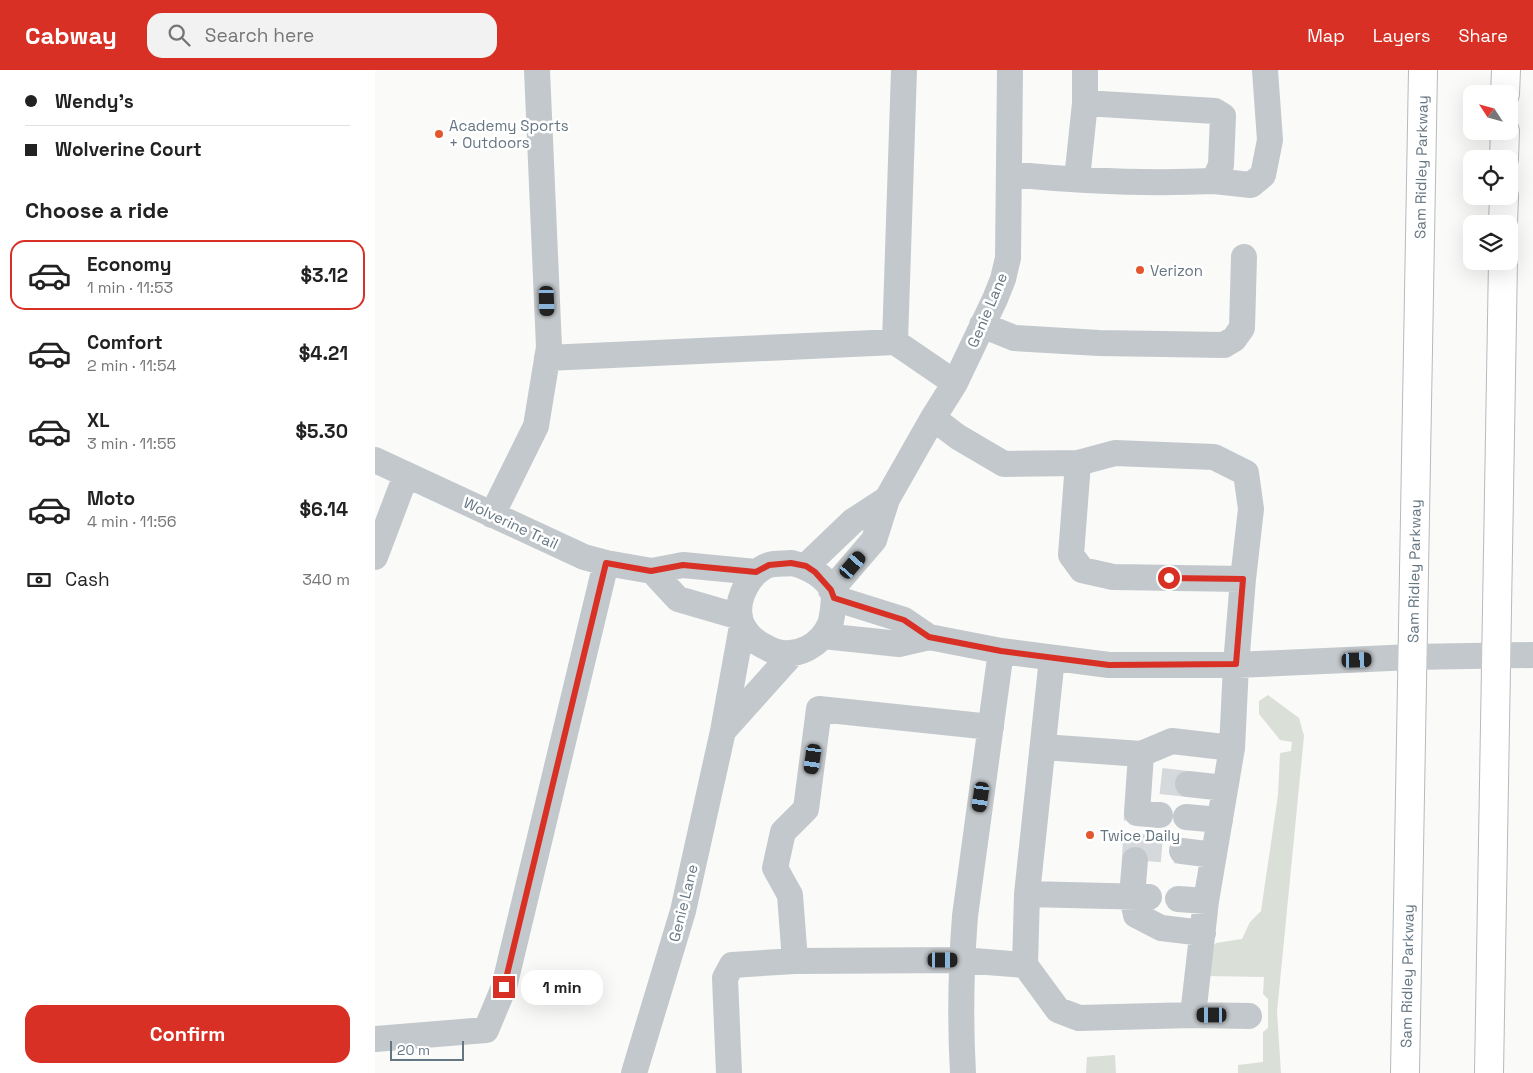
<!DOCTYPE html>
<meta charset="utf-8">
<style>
body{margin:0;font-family:"Space Grotesk",sans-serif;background:#f2f2f2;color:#222;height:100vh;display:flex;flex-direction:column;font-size:19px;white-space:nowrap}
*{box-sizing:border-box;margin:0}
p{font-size:16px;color:#767676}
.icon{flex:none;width:28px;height:28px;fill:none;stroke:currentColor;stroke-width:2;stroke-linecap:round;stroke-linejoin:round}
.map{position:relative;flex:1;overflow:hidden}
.details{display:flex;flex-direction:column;background:#fff;width:375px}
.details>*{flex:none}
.guide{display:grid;align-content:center;height:110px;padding:0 25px;background:#fff}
.needle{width:32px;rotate:306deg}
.buttons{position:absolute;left:1088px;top:15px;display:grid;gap:10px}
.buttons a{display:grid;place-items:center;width:55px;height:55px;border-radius:10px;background:#fff;box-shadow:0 5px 20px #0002;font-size:25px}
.scale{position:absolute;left:15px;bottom:12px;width:74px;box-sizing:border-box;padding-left:5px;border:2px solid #657683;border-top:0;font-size:14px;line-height:18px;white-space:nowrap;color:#657683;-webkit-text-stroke:4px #fff;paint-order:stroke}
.end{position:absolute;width:22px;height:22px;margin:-11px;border:6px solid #d93025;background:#fff;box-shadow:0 0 0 2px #fff}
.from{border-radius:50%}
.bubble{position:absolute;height:35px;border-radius:15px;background:#fff;box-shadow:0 5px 20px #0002;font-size:16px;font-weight:700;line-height:35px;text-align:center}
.car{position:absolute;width:15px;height:30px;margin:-15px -8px;border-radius:6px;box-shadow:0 0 4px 1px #0007;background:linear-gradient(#222 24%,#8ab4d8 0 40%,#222 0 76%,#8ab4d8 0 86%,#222 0)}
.guide b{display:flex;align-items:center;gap:18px;height:48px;font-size:19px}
.guide b+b{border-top:1px solid #e0e0e0}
.guide i{width:12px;height:12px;background:#222}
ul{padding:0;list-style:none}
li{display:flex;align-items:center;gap:15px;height:70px;margin:0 10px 8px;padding:0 15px;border:2px solid transparent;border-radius:15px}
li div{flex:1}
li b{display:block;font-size:19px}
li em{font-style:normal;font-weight:700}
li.selected{border-color:#d93025}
li>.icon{width:45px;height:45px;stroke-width:1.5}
h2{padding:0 25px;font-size:22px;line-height:60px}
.pay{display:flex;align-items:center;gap:12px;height:55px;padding:0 25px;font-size:19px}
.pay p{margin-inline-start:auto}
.action{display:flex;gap:10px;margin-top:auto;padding:10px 25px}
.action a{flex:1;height:58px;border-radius:15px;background:#d93025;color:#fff;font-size:20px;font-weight:700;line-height:58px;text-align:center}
header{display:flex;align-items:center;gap:30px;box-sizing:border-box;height:70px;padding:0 25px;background:#d93025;color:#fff}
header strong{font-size:24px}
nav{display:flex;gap:28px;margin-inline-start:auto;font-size:18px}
.search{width:350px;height:45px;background:#f2f2f2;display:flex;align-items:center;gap:12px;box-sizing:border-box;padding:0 18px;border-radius:15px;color:#767676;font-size:19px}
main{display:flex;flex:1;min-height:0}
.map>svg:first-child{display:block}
.green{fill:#dadfd7}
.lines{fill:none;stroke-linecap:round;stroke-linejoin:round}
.minor-tunnel{stroke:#d5d9db;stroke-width:26;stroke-dasharray:26 13;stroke-linecap:butt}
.major-casing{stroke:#b5babe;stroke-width:30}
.minor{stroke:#c3c8cc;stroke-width:26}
.major{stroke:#fff;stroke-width:28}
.route{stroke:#d93025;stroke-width:6}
.poi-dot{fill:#e4572e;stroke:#fff;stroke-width:2}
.labels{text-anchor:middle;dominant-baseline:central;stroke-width:5;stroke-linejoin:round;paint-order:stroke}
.poi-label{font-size:15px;fill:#657683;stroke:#fff;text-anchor:start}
.street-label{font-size:15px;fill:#657683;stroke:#fff}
</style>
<header>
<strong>Cabway</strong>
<div class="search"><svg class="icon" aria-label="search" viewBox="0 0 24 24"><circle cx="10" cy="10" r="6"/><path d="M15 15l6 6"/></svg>Search here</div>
<nav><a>Map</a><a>Layers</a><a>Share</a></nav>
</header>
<main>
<section class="details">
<div class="guide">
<b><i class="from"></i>Wendy's</b>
<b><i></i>Wolverine Court</b>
</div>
<h2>Choose a ride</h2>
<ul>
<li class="selected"><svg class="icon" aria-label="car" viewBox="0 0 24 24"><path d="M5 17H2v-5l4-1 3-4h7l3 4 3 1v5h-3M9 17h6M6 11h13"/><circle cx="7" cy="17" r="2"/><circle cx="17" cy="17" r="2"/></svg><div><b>Economy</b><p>1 min · 11:53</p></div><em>$3.12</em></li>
<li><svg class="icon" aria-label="car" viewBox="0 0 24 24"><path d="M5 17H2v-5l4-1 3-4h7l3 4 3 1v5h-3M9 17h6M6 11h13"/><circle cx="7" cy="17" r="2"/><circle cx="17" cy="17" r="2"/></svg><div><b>Comfort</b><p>2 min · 11:54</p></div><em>$4.21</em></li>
<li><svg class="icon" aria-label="car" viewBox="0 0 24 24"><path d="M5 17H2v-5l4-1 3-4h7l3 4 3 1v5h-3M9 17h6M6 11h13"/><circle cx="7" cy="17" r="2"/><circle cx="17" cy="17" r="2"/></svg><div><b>XL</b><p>3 min · 11:55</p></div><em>$5.30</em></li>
<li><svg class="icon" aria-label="car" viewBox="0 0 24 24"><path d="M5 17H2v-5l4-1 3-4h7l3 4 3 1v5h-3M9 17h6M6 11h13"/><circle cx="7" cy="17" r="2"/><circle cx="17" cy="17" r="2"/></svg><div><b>Moto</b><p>4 min · 11:56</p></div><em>$6.14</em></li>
</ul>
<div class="pay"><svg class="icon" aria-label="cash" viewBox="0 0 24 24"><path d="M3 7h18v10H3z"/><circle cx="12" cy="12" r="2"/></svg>Cash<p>340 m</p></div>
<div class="action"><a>Confirm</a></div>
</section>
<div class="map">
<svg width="1158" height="1003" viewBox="0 0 1158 1003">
<rect width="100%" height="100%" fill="#fafaf8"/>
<!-- green -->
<path class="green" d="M893 625 924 648 929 666 902 942 906 1003H863V995L888 992V962L893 958V929L888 924 889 907 831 906V883L841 873 867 869 875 852 886 841 903 725 905 683 916 681 917 672 905 670 884 644V631Z
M740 985 741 1003H711L712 987Z"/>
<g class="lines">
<!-- minor-tunnel -->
<path class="minor-tunnel" d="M786 711 813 714
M761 777 807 781
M760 790 762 743"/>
<defs>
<path id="major" d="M1130 24 1131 0
M1129 89 1130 61
M1128 154 1129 126
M1030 1003 1048 0
M1114 1003 1128 191"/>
</defs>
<!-- major casing -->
<use href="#major" class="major-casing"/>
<!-- minor -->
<path class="minor" d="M710 0V33
M634 104C702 111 770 114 839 111L846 95 848 46 840 41 710 33 702 109
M839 111 876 115 888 105 895 70 890 0
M607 255 639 268 724 273 849 275 859 269 867 258 869 187
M520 272 529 0
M172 288 520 272 580 313
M558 348 583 367 629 394 703 393
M0 390 209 487 231 493 277 501 308 495 381 502
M117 445 161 356 174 277 162 0
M0 487 31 405
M417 493C433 497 456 508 459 527 459 531 458 535 458 539 457 544 457 549 455 554 446 575 422 589 399 581 389 577 381 573 374 565 370 560 366 555 365 548 361 529 374 502 394 495 401 493 409 494 417 493Z
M431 496 478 451 512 429
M277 501 303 529 365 547
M456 520 499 470 512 429 558 348 580 313 620 229 628 209 633 188 635 0
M459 528 529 550 554 567 626 581 734 595H861L1037 587 1158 585
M448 566 524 574 554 567
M677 588 652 824 650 895 683 940 704 948 818 945 831 831 857 678 861 595 868 509 876 439 871 403 839 387 740 383 703 393 696 485 707 500 738 507 868 509
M348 661 417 584
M668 677 766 684 797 671 857 678
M766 684 762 743 785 745
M813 714 850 718
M811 747 845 750
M807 781 839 785
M760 790 757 826 761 845 786 858 828 863
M652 824 774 827
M803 829 831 831
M420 891 587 890 650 895
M818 945 874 946
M0 969 111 960 129 917 231 493
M259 1003 308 841 348 661 367 556
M354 1003 350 908 357 895 420 891 415 825 400 798 408 762 431 739 444 639 616 657
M588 1003C585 951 586 898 590 846L626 581"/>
<!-- major -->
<use href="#major" class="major"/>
</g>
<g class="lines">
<!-- route -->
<path class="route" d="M129 917 231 493 276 501 308 495 381 502 394 495 416 493 431 496 440 502 456 520 459 528 529 550 554 567 626 581 734 595 861 594 868 509 794 508"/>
</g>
<!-- markers -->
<g class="poi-dot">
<circle cx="64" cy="64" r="5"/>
<circle cx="765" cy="200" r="5"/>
<circle cx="715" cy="765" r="5"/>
</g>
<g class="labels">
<!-- poi labels -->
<g class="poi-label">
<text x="74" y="55">Academy Sports<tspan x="74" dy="17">+ Outdoors</tspan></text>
<text x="775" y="200">Verizon</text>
<text x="725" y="765">Twice Daily</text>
</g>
<!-- street labels -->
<g class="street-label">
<text transform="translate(1046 97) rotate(-89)">Sam Ridley Parkway</text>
<text transform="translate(612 240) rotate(-67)">Genie Lane</text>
<text transform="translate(136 453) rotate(25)">Wolverine Trail</text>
<text transform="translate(1039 501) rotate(-89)">Sam Ridley Parkway</text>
<text transform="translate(308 833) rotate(-76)">Genie Lane</text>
<text transform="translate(1032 906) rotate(-89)">Sam Ridley Parkway</text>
</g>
</g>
</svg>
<div class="buttons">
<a><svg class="needle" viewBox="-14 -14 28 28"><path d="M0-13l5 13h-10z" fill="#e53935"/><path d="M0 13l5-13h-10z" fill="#767676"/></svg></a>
<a><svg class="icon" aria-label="locate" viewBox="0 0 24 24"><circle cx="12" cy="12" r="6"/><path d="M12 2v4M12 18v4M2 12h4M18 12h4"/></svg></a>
<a><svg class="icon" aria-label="layers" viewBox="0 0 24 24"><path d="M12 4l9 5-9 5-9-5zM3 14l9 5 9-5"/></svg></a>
</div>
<div class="scale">20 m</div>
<i class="end from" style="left:794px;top:508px"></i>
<i class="end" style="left:129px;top:917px"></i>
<div class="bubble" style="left:146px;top:900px;width:82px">1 min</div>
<i class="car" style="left:172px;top:231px;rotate:178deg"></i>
<i class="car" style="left:478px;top:495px;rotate:41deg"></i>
<i class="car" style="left:982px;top:590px;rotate:88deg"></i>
<i class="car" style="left:438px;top:689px;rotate:188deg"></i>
<i class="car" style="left:606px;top:727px;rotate:188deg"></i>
<i class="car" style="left:568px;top:890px;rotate:90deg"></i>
<i class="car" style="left:837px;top:945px;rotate:270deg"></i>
</div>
</main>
